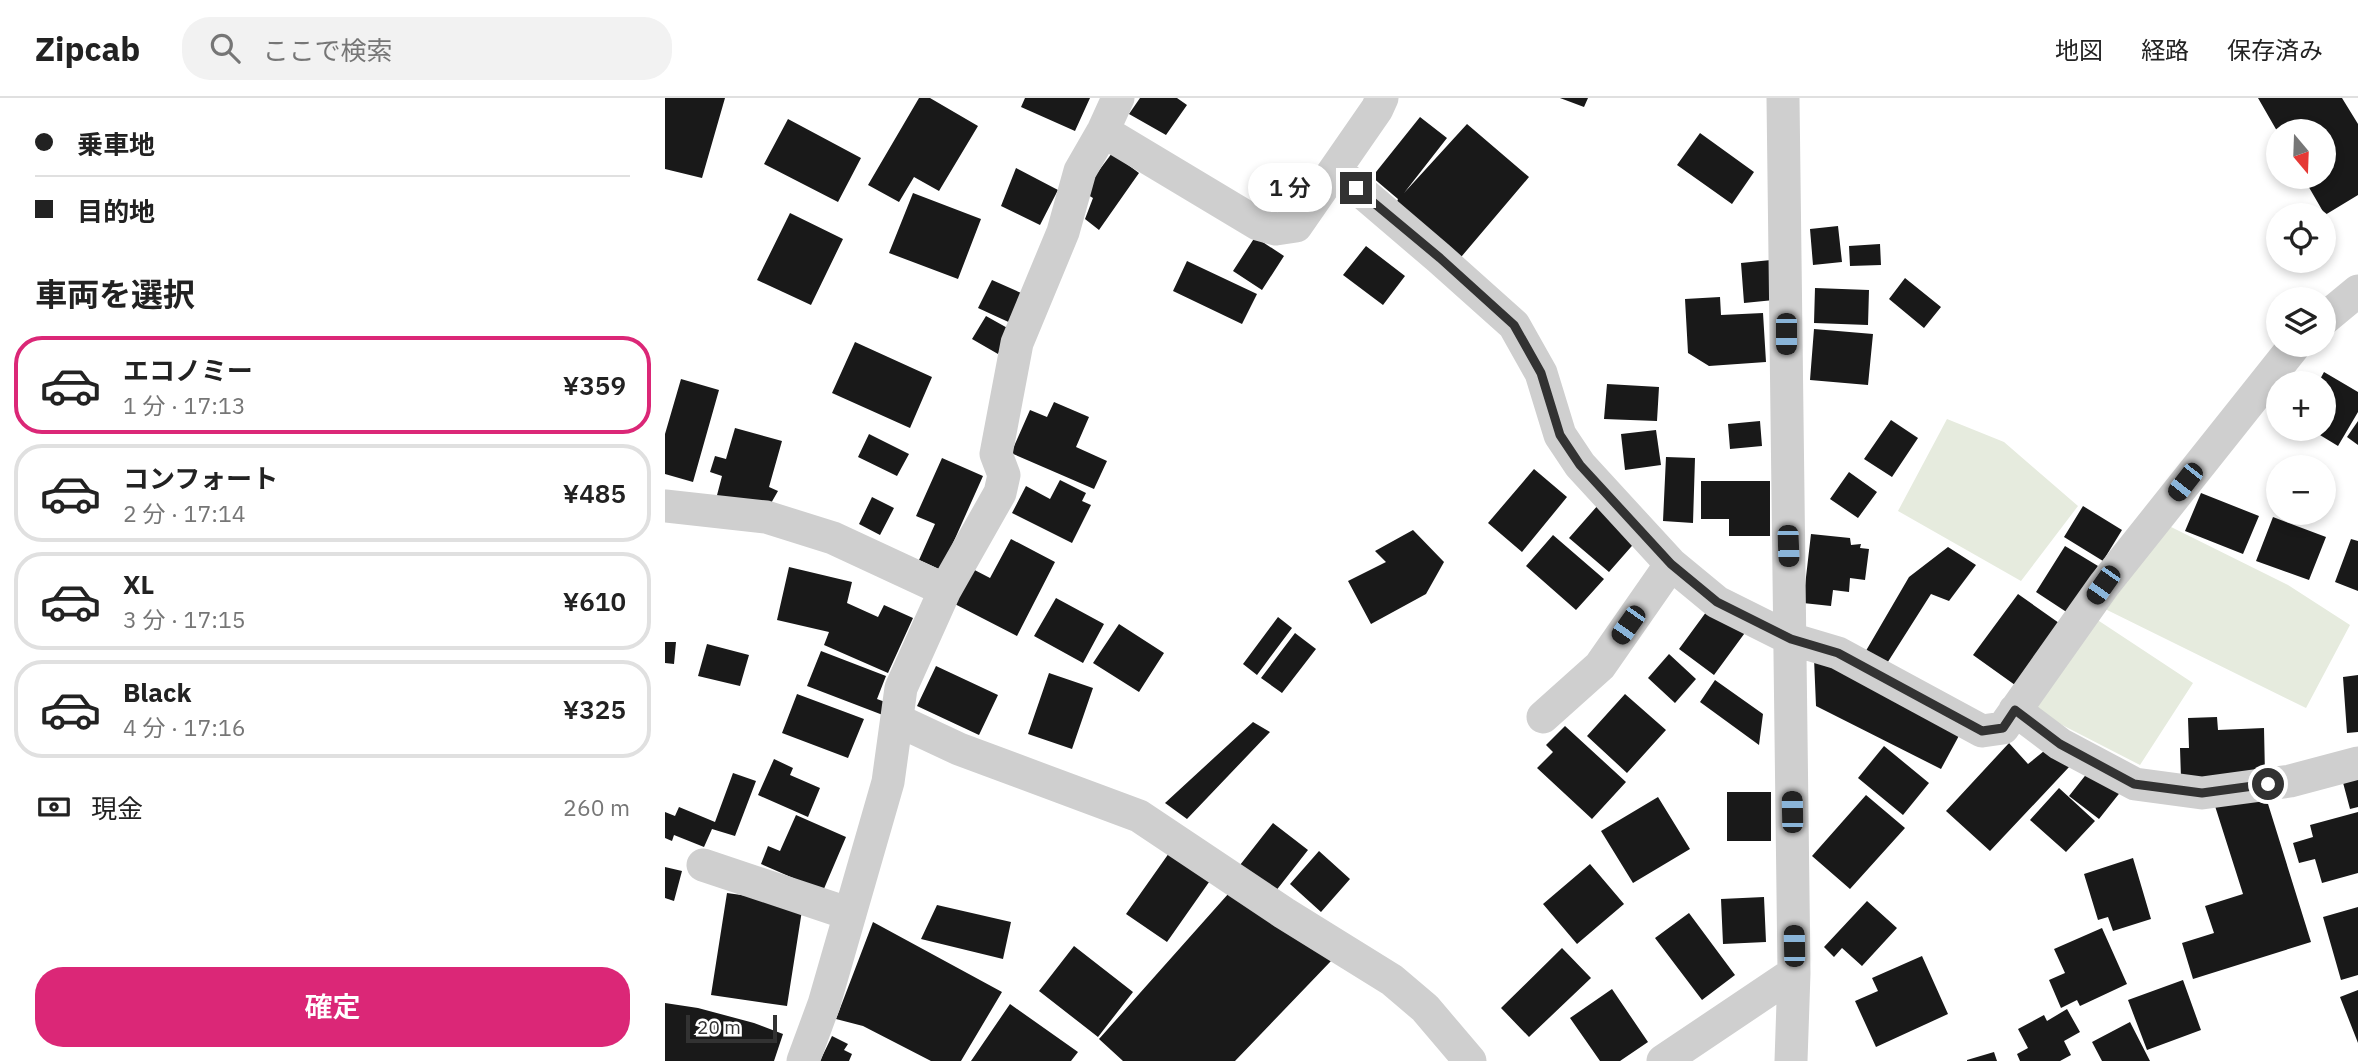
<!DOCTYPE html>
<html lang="ja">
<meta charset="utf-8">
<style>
body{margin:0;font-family:"IBM Plex Sans","Noto Sans JP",sans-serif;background:#f2f2f2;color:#222;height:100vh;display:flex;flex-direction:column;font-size:26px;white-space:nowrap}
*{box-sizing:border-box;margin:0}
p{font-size:23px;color:#767676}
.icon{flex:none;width:38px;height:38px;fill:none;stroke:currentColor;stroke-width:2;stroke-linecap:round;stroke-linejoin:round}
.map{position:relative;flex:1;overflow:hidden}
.details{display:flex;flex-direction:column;background:#fff;width:665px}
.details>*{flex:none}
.hud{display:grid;align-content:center;height:154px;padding:0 35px;background:#fff}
.needle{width:46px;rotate:161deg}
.fabs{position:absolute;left:1601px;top:21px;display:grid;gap:14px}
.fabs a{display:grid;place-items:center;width:70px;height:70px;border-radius:50%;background:#fff;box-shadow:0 4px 10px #0003;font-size:35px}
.scale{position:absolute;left:21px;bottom:18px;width:91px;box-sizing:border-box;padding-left:7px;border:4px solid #323232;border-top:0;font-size:19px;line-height:24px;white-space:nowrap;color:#323232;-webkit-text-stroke:5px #fff;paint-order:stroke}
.end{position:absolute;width:32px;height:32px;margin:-16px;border:9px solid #323232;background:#fff;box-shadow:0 0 0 4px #fff}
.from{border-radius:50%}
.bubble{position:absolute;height:49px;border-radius:24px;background:#fff;box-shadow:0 4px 10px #0003;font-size:23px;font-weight:600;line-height:49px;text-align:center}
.car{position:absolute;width:21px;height:42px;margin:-21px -10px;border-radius:9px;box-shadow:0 0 5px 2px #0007;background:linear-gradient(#222 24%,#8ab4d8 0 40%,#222 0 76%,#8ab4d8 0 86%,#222 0)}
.hud b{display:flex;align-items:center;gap:24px;height:66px;font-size:26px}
.hud b+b{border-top:2px solid #e0e0e0}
.hud i{width:18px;height:18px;background:#222}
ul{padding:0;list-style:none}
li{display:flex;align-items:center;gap:21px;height:98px;margin:0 14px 10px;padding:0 21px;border:4px solid #e0e0e0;border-radius:28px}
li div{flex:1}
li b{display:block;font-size:26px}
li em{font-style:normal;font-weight:600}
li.selected{border-color:#db2777}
li>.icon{width:63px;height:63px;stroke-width:1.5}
h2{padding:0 35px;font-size:32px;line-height:84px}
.pay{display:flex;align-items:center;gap:18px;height:77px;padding:0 35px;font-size:26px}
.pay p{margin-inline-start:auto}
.button{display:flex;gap:14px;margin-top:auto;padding:14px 35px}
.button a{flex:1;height:80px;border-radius:28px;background:#db2777;color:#fff;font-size:28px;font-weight:600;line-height:80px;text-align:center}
header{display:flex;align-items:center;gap:42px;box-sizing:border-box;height:98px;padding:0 35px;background:#fff;border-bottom:2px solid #e0e0e0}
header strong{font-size:33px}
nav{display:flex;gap:38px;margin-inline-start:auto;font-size:24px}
.search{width:490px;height:63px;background:#f2f2f2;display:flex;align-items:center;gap:18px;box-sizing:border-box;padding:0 24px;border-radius:28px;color:#767676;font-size:26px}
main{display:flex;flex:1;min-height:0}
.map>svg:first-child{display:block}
.green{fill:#e6ebde}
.building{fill:#191919}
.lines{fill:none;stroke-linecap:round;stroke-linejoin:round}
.minor{stroke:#cfcfcf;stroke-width:33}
.route{stroke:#323232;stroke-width:9}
</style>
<header>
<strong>Zipcab</strong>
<div class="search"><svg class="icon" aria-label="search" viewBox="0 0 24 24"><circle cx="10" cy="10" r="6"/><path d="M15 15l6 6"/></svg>ここで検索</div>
<nav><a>地図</a><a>経路</a><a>保存済み</a></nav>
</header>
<main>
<section class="details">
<div class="hud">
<b><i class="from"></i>乗車地</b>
<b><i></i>目的地</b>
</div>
<h2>車両を選択</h2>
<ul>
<li class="selected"><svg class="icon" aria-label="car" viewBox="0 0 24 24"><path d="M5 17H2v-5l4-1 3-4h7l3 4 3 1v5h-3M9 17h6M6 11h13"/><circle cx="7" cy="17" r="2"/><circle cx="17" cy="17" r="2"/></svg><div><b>エコノミー</b><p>1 分 · 17:13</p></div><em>¥359</em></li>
<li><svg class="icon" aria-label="car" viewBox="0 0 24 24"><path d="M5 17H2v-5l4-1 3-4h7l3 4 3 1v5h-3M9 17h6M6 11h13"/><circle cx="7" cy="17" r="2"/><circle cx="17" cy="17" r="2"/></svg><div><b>コンフォート</b><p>2 分 · 17:14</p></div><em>¥485</em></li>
<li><svg class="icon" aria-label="car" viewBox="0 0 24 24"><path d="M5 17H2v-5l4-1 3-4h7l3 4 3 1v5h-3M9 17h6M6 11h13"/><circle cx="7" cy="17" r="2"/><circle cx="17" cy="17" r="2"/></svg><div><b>XL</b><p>3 分 · 17:15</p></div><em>¥610</em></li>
<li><svg class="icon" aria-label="car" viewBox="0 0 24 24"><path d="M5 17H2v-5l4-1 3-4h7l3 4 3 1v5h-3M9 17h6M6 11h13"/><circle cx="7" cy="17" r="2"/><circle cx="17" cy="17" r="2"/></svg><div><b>Black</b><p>4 分 · 17:16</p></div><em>¥325</em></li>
</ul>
<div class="pay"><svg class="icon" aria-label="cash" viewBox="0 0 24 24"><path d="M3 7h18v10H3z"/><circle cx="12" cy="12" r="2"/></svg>現金<p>260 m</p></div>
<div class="button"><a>確定</a></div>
</section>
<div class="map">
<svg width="1693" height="963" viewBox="0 0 1693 963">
<rect width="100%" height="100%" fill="#fff"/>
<!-- green -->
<path class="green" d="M1282 321 1339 344 1413 408 1356 483 1233 413Z
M1496 424 1623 487 1685 527 1641 610 1434 508Z
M1425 517 1528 585 1475 667 1360 608Z"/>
<!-- building -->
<path class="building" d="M0 0H60L37 80 0 71Z
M254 0H265L313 28 274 93 249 79 234 104 203 87Z
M360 0H425L410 33 356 9Z
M475 0H512L522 7 501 37 464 16Z
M895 0H923L919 9Z
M1593 0H1677L1693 26V97L1660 117 1638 79H1659V33H1612Z
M755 19 782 40 739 95 802 26 864 79 791 165 729 112 733 101 707 79Z
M123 21 196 60 173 104 99 66Z
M1035 35 1089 74 1067 106 1012 67Z
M447 55 474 75 434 132 420 121 428 100 418 94Z
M351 70 393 92 375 127 336 108Z
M248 95 316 121 293 181 224 155Z
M125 115 178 141 146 207 92 182Z
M1173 128 1177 164 1148 167 1145 131Z
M590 139 619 158 597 192 568 173Z
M1215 146 1216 167 1185 168 1184 148Z
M701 148 740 178 718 207 678 177Z
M1106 162 1109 202 1079 205 1076 165Z
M522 163 592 196 577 226 508 193Z
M1240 180 1276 209 1259 230 1224 201Z
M327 182 363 198 350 227 313 210Z
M1150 190 1204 192 1203 227 1149 225Z
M1055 199 1056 217 1098 215 1101 264 1044 268 1023 255 1020 201Z
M321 218 346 232 333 256 307 241Z
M1149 231 1208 236 1203 287 1145 282Z
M190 244 267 279 245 330 167 295Z
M1659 274 1693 294V314L1673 348 1645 331H1659V285H1653Z
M16 281 54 292 28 384 0 376V336Z
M942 286 994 289 992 323 939 321Z
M389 304 424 319 411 349 442 363 429 391 346 355 365 312 382 319Z
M1226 322 1253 340 1227 379 1199 361Z
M1095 323 1097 348 1065 351 1063 326Z
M1693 323V347L1682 339Z
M70 330 117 343 104 389 113 393 105 407 51 401 57 378 45 374 50 358 61 361Z
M991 332 996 367 960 372 956 336Z
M204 336 244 356 232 378 193 359Z
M1001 359 1030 360 1028 425 998 423Z
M277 360 318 378 276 472 254 462 270 426 251 418Z
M869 371 902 399 857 454 823 425Z
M1184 374 1212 394 1193 420 1165 401Z
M395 382 421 395 417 403 426 407 407 445 347 415 361 388 385 401Z
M1036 383H1105V438H1064V421H1036Z
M1536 395 1594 418 1578 456 1520 433Z
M207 399 229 410 215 437 194 426Z
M934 406 973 441 944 474 904 440Z
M1418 408 1457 432 1438 463 1399 439Z
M1608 419 1661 439 1644 482 1591 463Z
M748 432 779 464 761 496 706 526 683 483 721 464 710 453Z
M1146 436 1185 440 1186 447 1196 446 1195 450 1204 451 1200 482 1185 480 1184 494 1168 492 1166 508 1138 505Z
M888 437 939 481 911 512 861 468Z
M346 441 390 464 352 538 282 502 300 467 325 480Z
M1686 441 1693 443V493L1670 484Z
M1400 448 1433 468 1403 515 1371 494Z
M1283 449 1311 467 1284 503 1266 496 1219 570 1195 563 1244 479Z
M124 469 187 484 182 505 213 519 219 507 248 520 223 575 159 547 164 534 112 522Z
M1353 496 1394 525 1350 587 1308 557Z
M391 500 439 526 418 565 369 538Z
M1047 506 1082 532 1049 577 1014 551Z
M613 519 627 530 592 577 578 566Z
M454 526 499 555 474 594 428 565Z
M630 535 651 551 617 595 596 580Z
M0 544H11L9 566 0 565Z
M42 546 84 557 75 588 33 578Z
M156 553 221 578 212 601 228 607 223 619 142 588Z
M1004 556 1031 581 1010 605 983 580Z
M1149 560 1296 634 1276 671 1151 608Z
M271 568 333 597 314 637 252 608Z
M384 575 428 590 407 651 363 636Z
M1693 577V634L1682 635 1678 579Z
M1050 582 1098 616 1094 647 1035 604Z
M132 596 199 621 183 660 117 635Z
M960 596 1001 632 962 675 922 638Z
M1552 619 1553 632 1599 630 1600 677 1516 680 1515 650H1524L1523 620Z
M588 624 605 634 522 721 500 705Z
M900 628 961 684 927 721 872 670 888 654 881 647Z
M1344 645 1363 666 1384 649 1405 668 1325 753 1281 713Z
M1219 648 1264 685 1238 717 1193 680Z
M109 661 128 670 125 677 155 690 143 719 93 697Z
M1427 669 1457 692 1434 721 1404 698Z
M1693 673V709L1685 711 1676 677Z
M68 675 91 683 70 738 47 731 39 749 9 737 7 743 0 740V714L10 718 14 709 50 724Z
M1394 690 1430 723 1401 754 1365 722Z
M1599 693 1646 844 1528 881 1517 845 1549 835 1540 808 1578 796 1550 708Z
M1062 694H1106V743H1062Z
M1201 697 1240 730 1185 791 1147 758Z
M993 699 1025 751 968 785 936 733Z
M1693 714V775L1657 785 1650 761 1634 765 1628 745 1648 739 1645 727Z
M131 717 181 739 158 793 96 766 103 748 115 753Z
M608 725 643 752 610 794 575 767Z
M509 748 549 777 502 844 461 816Z
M654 753 685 781 656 814 625 786Z
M1468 760 1486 821 1448 833 1443 819 1433 822 1419 776Z
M925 766 959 806 912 846 878 806Z
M0 769 17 773 9 803 0 800Z
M572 786 666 863 570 963H458L434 941Z
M62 795 138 806 122 908 46 897Z
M1099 799 1101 844 1058 846 1056 801Z
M1202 803 1232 830 1197 868 1177 850 1169 859 1159 849Z
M272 807 346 824 338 861 256 841Z
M1693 809V877L1676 882 1658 819Z
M1024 815 1070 877 1037 902 990 840Z
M208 824 337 894 296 963H266L198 928 171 921Z
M1437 830 1462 886 1415 908 1412 902 1396 910 1384 882 1400 875 1389 851Z
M409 848 468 894 433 939 374 893Z
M897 850 926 880 864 939 836 910Z
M1257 858 1283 916 1211 949 1190 903 1213 893 1207 880Z
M1518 882 1536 932 1482 952 1463 902Z
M947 891 983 944 955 963H935L905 920Z
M1693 892V945L1675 899Z
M0 905 33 910 89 925 118 936 109 963H0Z
M345 906 413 954 406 963H306Z
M1402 911 1415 934 1399 943 1406 957 1395 963H1355L1352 956 1363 950 1353 931 1379 917 1382 923Z
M1465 924 1485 963H1437L1427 944Z
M167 938 183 946 179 952 187 956 184 963H155Z
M1329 954 1332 963H1302V962Z"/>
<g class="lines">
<!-- minor -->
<path class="minor" d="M1118 0 1129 875 1126 963
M438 33 453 0
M671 72 774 160 849 227 876 275 895 337 915 367 1006 466 1052 504 1126 541 1173 555 1317 633 1338 630 1439 487 1630 247
M1659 221 1693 193
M0 408 101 419 168 440 280 492
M1350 612 1395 646 1470 686 1537 695 1625 683 1693 665
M878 619 935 568 1006 466
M232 622 294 651 474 718 619 815 727 882 760 910 805 963
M38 767 185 816
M138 963 159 906 223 684 236 590 280 492 335 395 339 377 331 356 352 245 398 134 415 73 438 33 593 126 611 131 631 128 712 11 717 0
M998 963 1129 875"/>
</g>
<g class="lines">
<!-- route -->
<path class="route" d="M691 90 775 160 849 227 876 275 895 337 915 367 1006 466 1052 504 1126 541 1173 555 1317 633 1338 630 1350 612 1395 646 1469 686 1537 695 1603 686"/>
</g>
</svg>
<div class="fabs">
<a><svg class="needle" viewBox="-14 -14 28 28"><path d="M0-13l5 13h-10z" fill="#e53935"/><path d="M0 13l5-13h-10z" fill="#767676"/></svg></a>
<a><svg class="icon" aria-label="locate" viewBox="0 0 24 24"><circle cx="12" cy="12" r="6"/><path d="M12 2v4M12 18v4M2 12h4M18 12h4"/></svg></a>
<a><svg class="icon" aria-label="layers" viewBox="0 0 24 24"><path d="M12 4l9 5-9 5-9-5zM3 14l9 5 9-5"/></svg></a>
<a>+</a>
<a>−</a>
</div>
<div class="scale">20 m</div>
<i class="end from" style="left:1603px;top:686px"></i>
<i class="end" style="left:691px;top:90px"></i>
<div class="bubble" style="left:583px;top:65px;width:84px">1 分</div>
<i class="car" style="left:1121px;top:236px;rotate:180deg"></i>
<i class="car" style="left:1520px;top:384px;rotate:218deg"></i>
<i class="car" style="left:1123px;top:448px;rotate:178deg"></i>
<i class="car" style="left:1438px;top:487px;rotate:215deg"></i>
<i class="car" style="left:963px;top:527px;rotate:215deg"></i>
<i class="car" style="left:1127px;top:714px;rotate:359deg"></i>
<i class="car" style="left:1129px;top:848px;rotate:359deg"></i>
</div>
</main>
